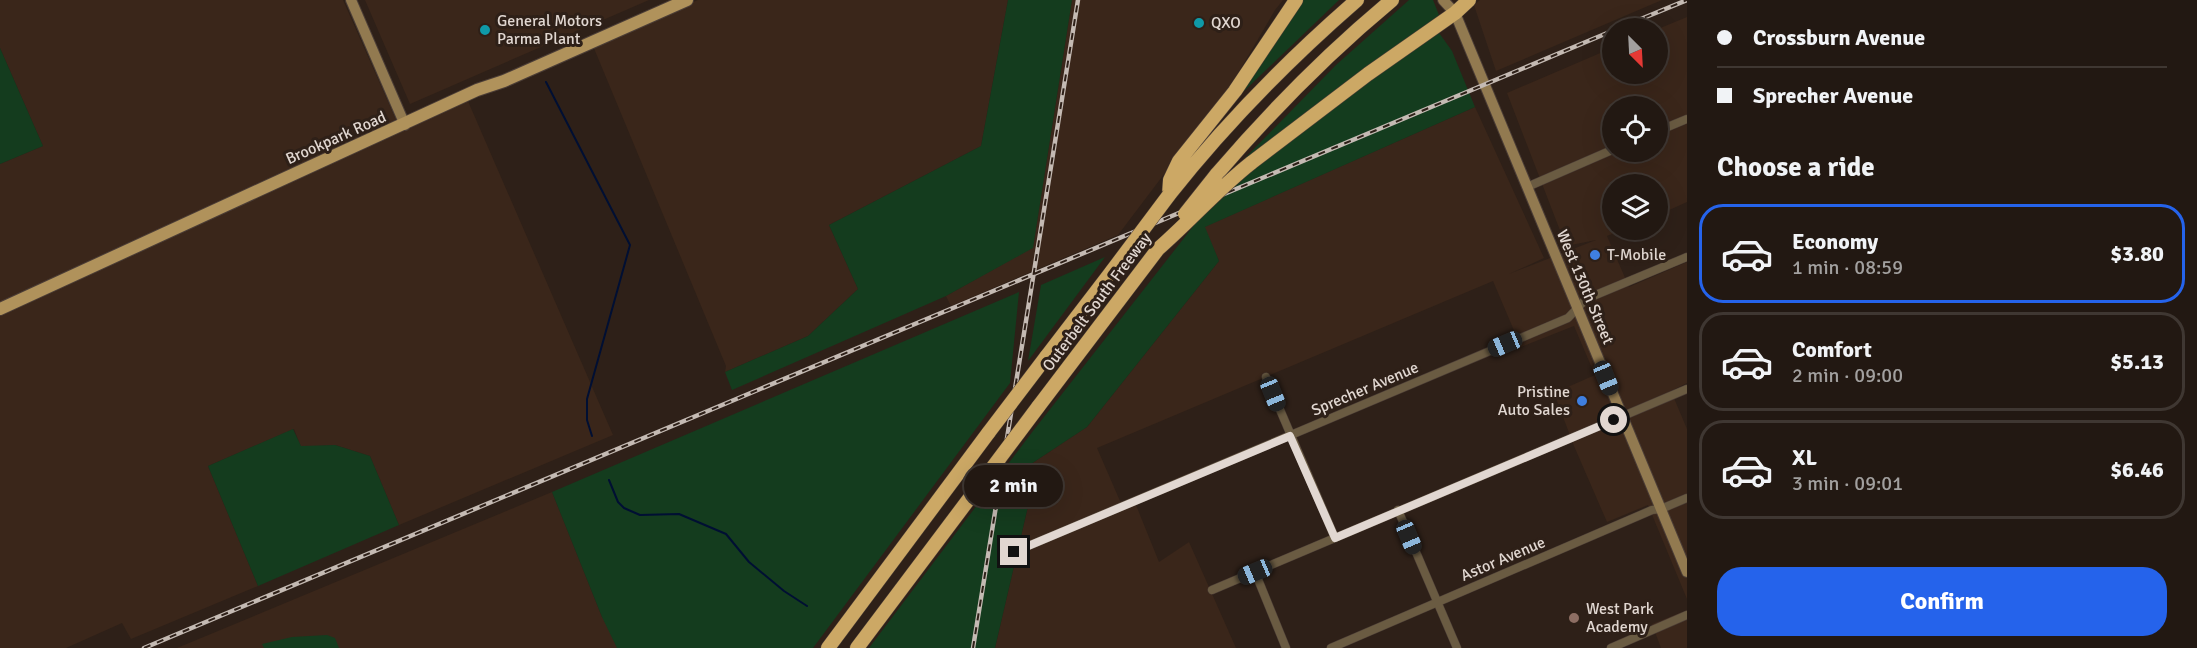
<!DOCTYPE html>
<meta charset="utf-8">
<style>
body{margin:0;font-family:Signika,sans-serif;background:#2a211b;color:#f1f3f6;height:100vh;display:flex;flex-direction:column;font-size:22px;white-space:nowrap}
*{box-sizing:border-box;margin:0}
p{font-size:20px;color:#a2a09f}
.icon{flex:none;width:33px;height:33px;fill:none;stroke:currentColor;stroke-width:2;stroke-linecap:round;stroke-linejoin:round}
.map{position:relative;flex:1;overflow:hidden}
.drawer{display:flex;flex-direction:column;background:#221812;width:510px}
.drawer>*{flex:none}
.hud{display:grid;align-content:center;height:132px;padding:0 30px;background:#221812}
.needle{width:39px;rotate:156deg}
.controls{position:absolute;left:1602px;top:18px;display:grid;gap:12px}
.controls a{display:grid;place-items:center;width:66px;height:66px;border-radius:50%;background:#221812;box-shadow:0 6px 24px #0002,0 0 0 2px #3f3732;font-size:30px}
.end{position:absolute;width:27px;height:27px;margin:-14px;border:8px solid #e1d7d1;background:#111;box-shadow:0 0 0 3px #111}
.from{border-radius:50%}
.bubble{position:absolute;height:42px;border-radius:21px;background:#221812;box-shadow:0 6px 24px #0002,0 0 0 2px #3f3732;font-size:20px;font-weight:700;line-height:42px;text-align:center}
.car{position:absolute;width:18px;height:36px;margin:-18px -9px;border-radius:8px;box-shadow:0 0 4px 2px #0007;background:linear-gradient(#222 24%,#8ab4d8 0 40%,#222 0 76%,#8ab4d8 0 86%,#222 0)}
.hud b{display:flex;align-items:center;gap:21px;height:57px;font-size:22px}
.hud b+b{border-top:2px solid #3f3732}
.hud i{width:15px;height:15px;background:#f1f3f6}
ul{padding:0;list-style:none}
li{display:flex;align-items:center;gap:18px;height:99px;margin:0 12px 9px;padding:0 18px;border:3px solid #3f3732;border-radius:24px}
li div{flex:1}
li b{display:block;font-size:22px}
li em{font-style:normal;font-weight:700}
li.active{border-color:#2563eb}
li>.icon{width:54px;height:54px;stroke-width:1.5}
h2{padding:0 30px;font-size:27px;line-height:72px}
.button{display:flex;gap:12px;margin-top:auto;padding:12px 30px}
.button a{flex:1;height:69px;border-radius:24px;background:#2563eb;color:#fff;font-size:24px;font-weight:700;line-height:69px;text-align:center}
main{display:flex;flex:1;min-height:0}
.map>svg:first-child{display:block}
.built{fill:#3a261a;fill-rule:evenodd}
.green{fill:#143c1e}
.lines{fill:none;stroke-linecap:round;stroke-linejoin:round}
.stream{stroke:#000f33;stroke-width:2}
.street-casing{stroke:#4b3d36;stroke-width:9}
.secondary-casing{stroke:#4b3d36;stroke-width:12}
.primary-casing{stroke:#4b3d36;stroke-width:14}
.highway-casing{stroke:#4b3d36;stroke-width:15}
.street{stroke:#6a5b42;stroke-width:8}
.secondary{stroke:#927a50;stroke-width:10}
.primary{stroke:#b0925b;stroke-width:12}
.highway{stroke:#cca865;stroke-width:14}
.rail-casing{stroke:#c4bab3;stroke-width:4.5}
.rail{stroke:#2e2018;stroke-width:2;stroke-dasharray:7;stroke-linecap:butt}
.highway-bridge-casing{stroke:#4b3d36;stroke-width:15;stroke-linecap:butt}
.highway-bridge{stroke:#cca865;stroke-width:14}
.route{stroke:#e1d7d1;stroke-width:8}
.culture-dot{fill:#0f9aa8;stroke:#2e2018;stroke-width:2}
.shop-dot{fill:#3f7fe0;stroke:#2e2018;stroke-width:2}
.education-dot{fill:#8d6e63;stroke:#2e2018;stroke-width:2}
.labels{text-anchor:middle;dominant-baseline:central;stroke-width:6;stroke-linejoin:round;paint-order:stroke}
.poi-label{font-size:16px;fill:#e1d7d1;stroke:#2e2018;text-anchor:start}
.street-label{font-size:16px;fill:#e1d7d1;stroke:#2e2018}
</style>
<main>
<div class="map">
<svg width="1687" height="648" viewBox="0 0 1687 648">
<rect width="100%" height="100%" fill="#2e2018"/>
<!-- built -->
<path class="built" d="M0 0H343L397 122 464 92 613 435 399 525 370 456 335 445 301 447 294 429 208 466 258 586 131 639 122 623 66 648H0V164L43 146 0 48Z
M365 0H649L410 104Z
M698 0H1008L981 146 829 225 858 289 808 336 725 372 726 366 593 46Z
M1072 0H1283L1275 10 1230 87 1118 235 951 306 946 296 1033 247Z
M1480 0H1662L1496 71 1474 5Z
M1687 17V202L1658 215V184H1612V230H1621L1607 236 1629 287 1687 262V383L1671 391 1687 429V599L1648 505 1607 522 1574 446 1554 393 1595 375 1574 326 1521 347 1493 281 1097 448 1120 501 1136 505 1159 562 1189 542 1236 648H995L1033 485 1031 464 1087 427 1219 261 1204 227 1475 107 1544 258 1509 274 1596 240 1566 246 1507 93 1612 48V74H1658V29ZM1612 106H1658V152H1612Z
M552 492 602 617 647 648H177Z
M1687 610V648H1661L1652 624Z"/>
<!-- green -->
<path class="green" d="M1008 0H1072L1033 248 946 296 732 390 725 372 808 336 858 289 829 225 981 146Z
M1301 0H1339L1242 93 1239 91Z
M1409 0H1433L1439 15 1250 160H1243L1336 65Z
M1437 30 1452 51 1475 107 1205 227 1219 261 1087 427 1031 464 1033 485 995 648H869L1033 431 1195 224 1256 167Z
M0 48 43 146 0 164Z
M1105 257 1028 361 1041 285Z
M1019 292 1010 383 813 648H617L602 617 552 492Z
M293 429 301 446 335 445 370 456 399 525 258 586 208 466Z
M327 635 335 638 339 648H264L262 644 292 637Z"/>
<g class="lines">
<!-- stream -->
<path class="stream" d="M546 82 630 245 587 399V420L592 436
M609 480 618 502 624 508 640 515 679 514 726 534 749 562 784 591 807 606"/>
<defs>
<path id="street" d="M1658 131 1687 119
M1527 187 1612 150
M1266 377 1335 538
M1398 510 1457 648
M1014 552 1568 318 1586 299 1687 257
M1255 572 1286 648
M1212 590 1687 389
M1331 648 1652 510 1661 509 1687 498
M1611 648 1687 615"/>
<path id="secondary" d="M351 0 405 125
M1443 0 1455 13 1687 572"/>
<path id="primary" d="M0 309 477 90 504 81 687 0"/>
<path id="highway" d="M1251 163 1368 74 1455 13 1469 0
M1216 175C1270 112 1328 53 1392 0
M1169 195C1225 124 1288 60 1357 0
M1169 195 1170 180 1179 161 1235 91 1296 0
M1046 357 1112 271
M1038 407 1158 249
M828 648 989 432
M857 648 981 483"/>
</defs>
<!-- street casing -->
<use href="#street" class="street-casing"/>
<!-- secondary casing -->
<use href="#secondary" class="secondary-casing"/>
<!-- primary casing -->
<use href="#primary" class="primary-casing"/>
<!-- highway casing -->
<use href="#highway" class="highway-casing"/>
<!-- street -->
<use href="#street" class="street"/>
<!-- secondary -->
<use href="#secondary" class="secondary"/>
<!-- primary -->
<use href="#primary" class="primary"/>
<!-- highway -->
<use href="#highway" class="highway"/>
<defs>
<path id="rail" d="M1619 28 1687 0
M144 648 1612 31
M973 648 1078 0"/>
</defs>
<!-- rail casing -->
<use href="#rail" class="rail-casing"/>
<!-- rail -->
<use href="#rail" class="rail"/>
<defs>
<path id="highway-bridge" d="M1185 214 1216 175
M1158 249C1190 221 1218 189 1251 163
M1112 271 1169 195
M989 432 1046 357
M981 483 1038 407"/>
</defs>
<!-- highway-bridge casing -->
<use href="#highway-bridge" class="highway-bridge-casing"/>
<!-- highway-bridge -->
<use href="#highway-bridge" class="highway-bridge"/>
</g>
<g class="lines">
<!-- route -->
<path class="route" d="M1014 552 1290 436 1335 538 1614 420"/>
</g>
<!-- markers -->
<g class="culture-dot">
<circle cx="1199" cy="23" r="6"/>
<circle cx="485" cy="30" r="6"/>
</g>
<g class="shop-dot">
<circle cx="1595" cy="255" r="6"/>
<circle cx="1582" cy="401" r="6"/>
</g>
<circle class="education-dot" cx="1574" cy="618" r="6"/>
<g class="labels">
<!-- poi labels -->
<g class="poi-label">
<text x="497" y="21">General Motors<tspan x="497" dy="18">Parma Plant</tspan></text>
<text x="1211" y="23">QXO</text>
<text x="1607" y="255">T-Mobile</text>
<text x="1570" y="392" text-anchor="end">Pristine<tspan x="1570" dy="18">Auto Sales</tspan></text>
<text x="1586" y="609">West Park<tspan x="1586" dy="18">Academy</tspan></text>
</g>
<!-- street labels -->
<g class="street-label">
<text transform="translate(336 138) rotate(-24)">Brookpark Road</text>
<text transform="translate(1585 287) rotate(67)">West 130th Street</text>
<text transform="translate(1097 302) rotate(-53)">Outerbelt South Freeway</text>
<text transform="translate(1365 389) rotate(-23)">Sprecher Avenue</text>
<text transform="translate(1503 559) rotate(-23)">Astor Avenue</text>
</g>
</g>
</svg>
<div class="controls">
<a><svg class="needle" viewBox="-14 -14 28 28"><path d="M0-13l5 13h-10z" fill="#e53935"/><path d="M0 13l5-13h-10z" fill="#a2a09f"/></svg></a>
<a><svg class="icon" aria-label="locate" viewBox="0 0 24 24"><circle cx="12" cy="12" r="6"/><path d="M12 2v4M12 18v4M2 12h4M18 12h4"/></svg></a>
<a><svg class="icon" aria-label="layers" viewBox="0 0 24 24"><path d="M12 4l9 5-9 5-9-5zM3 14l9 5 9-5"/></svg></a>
</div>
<i class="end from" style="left:1614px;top:420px"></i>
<i class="end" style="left:1014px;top:552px"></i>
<div class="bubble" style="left:964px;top:465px;width:99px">2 min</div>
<i class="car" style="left:1505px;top:344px;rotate:247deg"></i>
<i class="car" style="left:1606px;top:378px;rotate:158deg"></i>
<i class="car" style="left:1273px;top:394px;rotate:158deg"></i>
<i class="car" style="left:1409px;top:537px;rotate:157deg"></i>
<i class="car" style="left:1255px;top:572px;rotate:247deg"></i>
</div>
<section class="drawer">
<div class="hud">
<b><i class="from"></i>Crossburn Avenue</b>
<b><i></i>Sprecher Avenue</b>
</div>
<h2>Choose a ride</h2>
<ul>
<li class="active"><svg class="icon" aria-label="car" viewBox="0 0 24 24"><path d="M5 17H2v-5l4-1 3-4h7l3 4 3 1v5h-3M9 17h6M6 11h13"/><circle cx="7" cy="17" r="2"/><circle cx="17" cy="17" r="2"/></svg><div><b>Economy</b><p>1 min · 08:59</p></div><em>$3.80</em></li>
<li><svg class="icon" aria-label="car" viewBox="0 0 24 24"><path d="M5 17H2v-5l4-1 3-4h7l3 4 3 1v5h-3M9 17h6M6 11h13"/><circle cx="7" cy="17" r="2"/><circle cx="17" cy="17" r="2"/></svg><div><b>Comfort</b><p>2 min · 09:00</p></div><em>$5.13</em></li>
<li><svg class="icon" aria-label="car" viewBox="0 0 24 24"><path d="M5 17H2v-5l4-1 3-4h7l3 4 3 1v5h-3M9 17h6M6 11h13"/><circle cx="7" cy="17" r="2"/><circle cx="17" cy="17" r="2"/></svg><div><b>XL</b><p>3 min · 09:01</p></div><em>$6.46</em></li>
</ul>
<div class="button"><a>Confirm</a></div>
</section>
</main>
